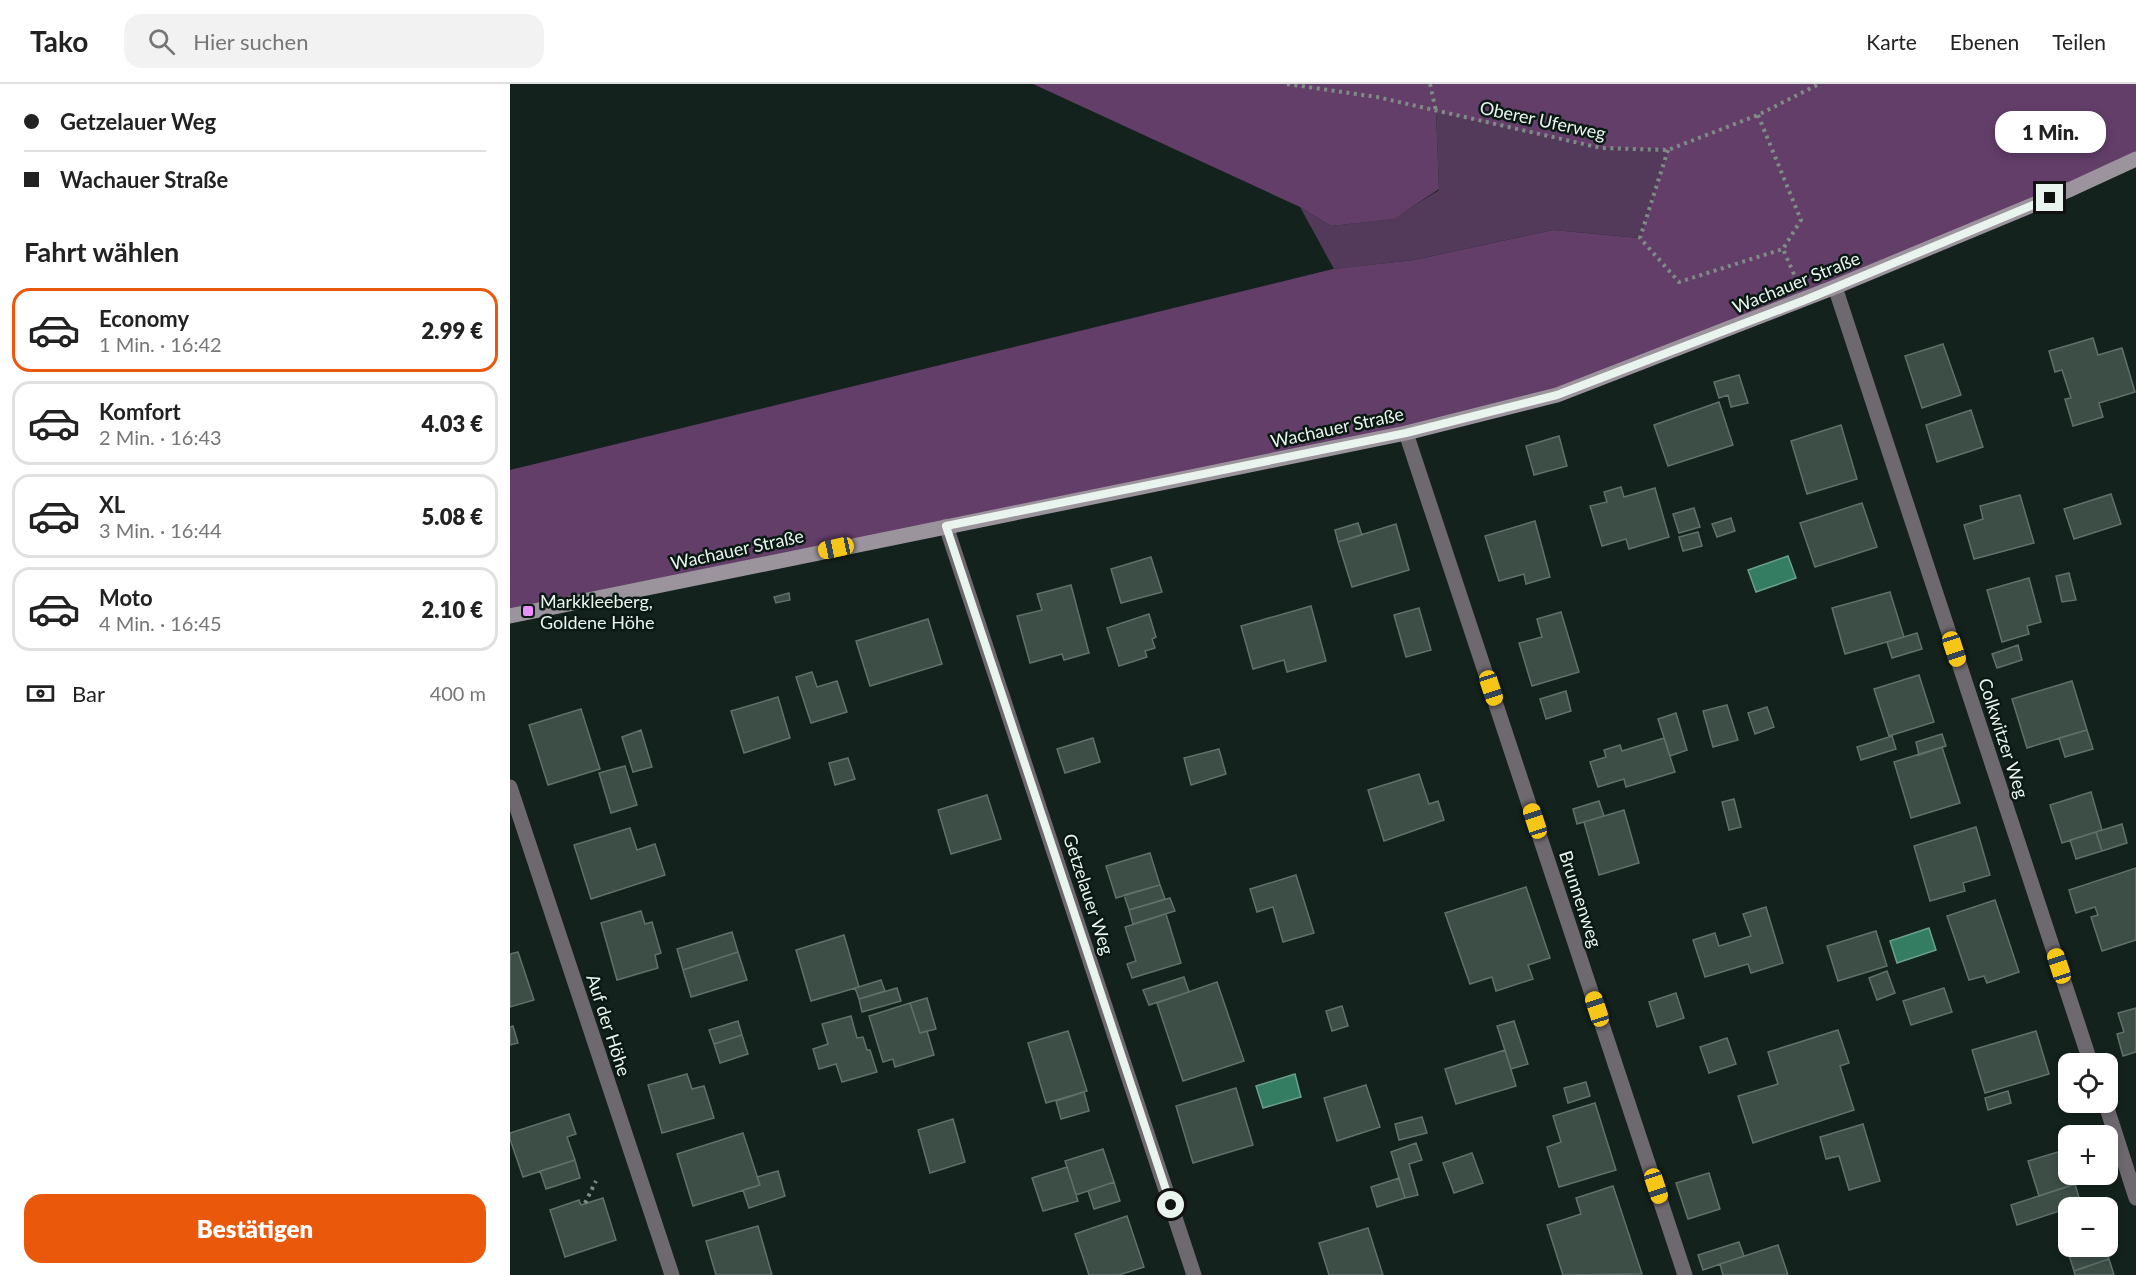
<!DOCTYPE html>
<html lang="de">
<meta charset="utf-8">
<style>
body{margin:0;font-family:Lato,sans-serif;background:#f2f2f2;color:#222;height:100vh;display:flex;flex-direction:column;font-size:22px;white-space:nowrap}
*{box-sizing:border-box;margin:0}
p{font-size:20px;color:#767676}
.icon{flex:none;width:33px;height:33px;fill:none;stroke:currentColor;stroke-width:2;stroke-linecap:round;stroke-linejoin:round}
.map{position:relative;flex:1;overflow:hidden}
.panel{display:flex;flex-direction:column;background:#fff;width:510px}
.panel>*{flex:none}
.banner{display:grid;align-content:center;height:132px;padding:0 24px;background:#fff}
.buttons{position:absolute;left:1548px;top:969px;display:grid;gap:12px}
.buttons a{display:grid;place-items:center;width:60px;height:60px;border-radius:12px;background:#fff;box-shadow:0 3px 9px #0003;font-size:30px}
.end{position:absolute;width:27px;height:27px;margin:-14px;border:8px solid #eaf4ef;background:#111;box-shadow:0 0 0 3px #111}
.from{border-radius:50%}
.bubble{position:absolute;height:42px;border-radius:18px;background:#fff;box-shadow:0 3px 9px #0003;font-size:20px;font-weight:800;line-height:42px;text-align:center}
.car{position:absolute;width:18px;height:36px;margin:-18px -9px;border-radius:8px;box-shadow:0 0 4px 2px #0007;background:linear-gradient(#f5c518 24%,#345 0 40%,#f5c518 0 76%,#345 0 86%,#f5c518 0)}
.banner b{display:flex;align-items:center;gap:21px;height:57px;font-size:22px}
.banner b+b{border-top:2px solid #e0e0e0}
.banner i{width:15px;height:15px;background:#222}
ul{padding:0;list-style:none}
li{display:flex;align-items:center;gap:18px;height:84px;margin:0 12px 9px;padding:0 12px;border:3px solid #e0e0e0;border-radius:18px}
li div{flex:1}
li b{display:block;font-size:22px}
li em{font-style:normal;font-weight:800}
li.on{border-color:#ea580c}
li>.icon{width:54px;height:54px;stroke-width:1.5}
h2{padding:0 24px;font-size:27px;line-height:72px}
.pay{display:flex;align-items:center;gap:15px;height:66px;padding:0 24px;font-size:22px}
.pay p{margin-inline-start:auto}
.primary-button{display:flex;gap:12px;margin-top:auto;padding:12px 24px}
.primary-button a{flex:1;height:69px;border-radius:18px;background:#ea580c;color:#fff;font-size:24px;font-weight:800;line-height:69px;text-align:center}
header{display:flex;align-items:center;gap:36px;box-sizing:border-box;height:84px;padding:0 30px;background:#fff;border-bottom:2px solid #e0e0e0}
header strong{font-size:28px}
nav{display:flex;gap:33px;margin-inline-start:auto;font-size:21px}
.search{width:420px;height:54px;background:#f2f2f2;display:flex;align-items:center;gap:15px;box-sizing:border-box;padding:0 21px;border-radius:18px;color:#767676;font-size:22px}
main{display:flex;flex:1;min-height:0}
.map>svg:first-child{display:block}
.green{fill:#543a5a}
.forest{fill:#623e69}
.water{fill:#347c62;stroke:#6ba08c;stroke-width:1.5}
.building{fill:#3d4e47;stroke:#5f7169;stroke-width:1.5}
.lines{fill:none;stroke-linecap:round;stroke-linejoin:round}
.path{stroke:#7f8c86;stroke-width:4;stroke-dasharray:3 4.5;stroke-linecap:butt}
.minor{stroke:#6e696f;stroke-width:15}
.secondary{stroke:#9c949d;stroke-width:15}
.route{stroke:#eaf4ef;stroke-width:8}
.poi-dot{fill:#ea8dfd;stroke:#0a1913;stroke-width:2}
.labels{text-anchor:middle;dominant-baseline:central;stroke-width:5;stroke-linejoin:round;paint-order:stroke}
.street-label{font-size:18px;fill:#eaf4ef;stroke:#0a1913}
.poi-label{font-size:18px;fill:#eaf4ef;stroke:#0a1913;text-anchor:start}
</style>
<header>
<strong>Tako</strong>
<div class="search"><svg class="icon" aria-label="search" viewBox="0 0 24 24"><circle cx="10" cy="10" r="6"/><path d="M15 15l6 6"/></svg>Hier suchen</div>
<nav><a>Karte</a><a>Ebenen</a><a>Teilen</a></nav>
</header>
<main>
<section class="panel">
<div class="banner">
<b><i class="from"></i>Getzelauer Weg</b>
<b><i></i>Wachauer Straße</b>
</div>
<h2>Fahrt wählen</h2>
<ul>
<li class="on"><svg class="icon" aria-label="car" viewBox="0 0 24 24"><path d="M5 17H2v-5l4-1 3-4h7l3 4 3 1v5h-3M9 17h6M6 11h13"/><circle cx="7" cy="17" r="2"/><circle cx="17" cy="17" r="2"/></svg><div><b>Economy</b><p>1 Min. · 16:42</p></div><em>2.99 €</em></li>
<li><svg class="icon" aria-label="car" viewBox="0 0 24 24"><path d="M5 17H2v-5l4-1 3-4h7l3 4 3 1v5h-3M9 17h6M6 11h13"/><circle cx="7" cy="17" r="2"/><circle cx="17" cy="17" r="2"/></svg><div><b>Komfort</b><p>2 Min. · 16:43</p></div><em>4.03 €</em></li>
<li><svg class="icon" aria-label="car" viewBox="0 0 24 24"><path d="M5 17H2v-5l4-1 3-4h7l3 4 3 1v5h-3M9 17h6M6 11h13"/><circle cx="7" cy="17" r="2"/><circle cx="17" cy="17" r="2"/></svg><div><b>XL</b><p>3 Min. · 16:44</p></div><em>5.08 €</em></li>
<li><svg class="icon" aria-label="car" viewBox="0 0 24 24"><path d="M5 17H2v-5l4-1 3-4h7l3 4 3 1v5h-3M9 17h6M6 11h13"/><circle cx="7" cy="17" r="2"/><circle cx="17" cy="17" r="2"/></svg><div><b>Moto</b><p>4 Min. · 16:45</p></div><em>2.10 €</em></li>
</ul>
<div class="pay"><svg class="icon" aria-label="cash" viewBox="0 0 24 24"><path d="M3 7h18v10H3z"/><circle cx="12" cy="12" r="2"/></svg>Bar<p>400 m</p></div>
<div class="primary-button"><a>Bestätigen</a></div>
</section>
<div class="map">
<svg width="1626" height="1191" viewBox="0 0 1626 1191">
<rect width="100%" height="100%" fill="#13221c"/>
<!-- green -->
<path class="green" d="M926 27 1091 64 1158 66 1130 154 1043 146 904 176 824 185 790 123 821 142 883 135 929 106Z"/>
<!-- forest -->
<path class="forest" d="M523 0H1626V75L1047 311 0 532V386L823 185 904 176 1043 146 1130 154 1158 66 1091 64 926 28 929 105 884 135 821 142 790 123Z"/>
<!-- water -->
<path class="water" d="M1278 472 1286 494 1246 508 1238 486Z
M1419 844 1426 866 1387 879 1380 857Z
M785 990 791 1013 753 1024 746 1002Z"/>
<!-- building -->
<path class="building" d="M1583 254 1588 271 1612 264 1625 308 1589 319 1593 333 1563 342 1555 315 1561 314 1552 286 1545 288 1539 267Z
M1433 260 1451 311 1412 324 1395 272Z
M1229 291 1238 319 1221 323 1218 311 1209 314 1204 298Z
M1209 318 1223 361 1158 382 1144 341Z
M1461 326 1473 363 1427 378 1416 341Z
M1331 341 1347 395 1297 410 1281 357Z
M1049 352 1057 382 1024 391 1016 362Z
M1111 403 1114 413 1145 404 1159 453 1119 465 1116 455 1092 462 1080 422 1097 418 1094 408Z
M1601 410 1611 440 1564 455 1554 425Z
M1510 411 1524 459 1464 475 1454 441 1473 435 1470 422Z
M1352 419 1367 463 1305 483 1290 439Z
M1184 424 1190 443 1169 449 1163 430Z
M1221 434 1225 447 1207 453 1202 440Z
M1025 437 1040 493 1016 500 1014 490 989 497 975 452Z
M848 439 852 451 828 458 825 446Z
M886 440 899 486 842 503 828 458Z
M1188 448 1192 462 1173 467 1169 453Z
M641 473 652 508 611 519 601 485Z
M1559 489 1566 516 1552 518 1546 492Z
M1519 494 1531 538 1517 542 1519 550 1492 558 1477 506Z
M561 501 579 569 554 576 552 570 520 579 507 532 532 526 527 510Z
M1380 508 1394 553 1335 570 1322 524Z
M279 509 280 516 266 519 264 513Z
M801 522 816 577 777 588 774 576 743 585 731 542Z
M909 524 921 566 896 573 884 531Z
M1051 528 1069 588 1022 602 1009 559 1032 553 1027 535Z
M639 530 646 553 642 555 645 564 635 567 637 573 609 582 597 544Z
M418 535 432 580 360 602 346 557Z
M1407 549 1412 565 1382 574 1377 558Z
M1508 561 1512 576 1487 584 1482 570Z
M302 588 307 603 327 597 337 628 301 639 286 593Z
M1409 591 1424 638 1379 652 1364 605Z
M1562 597 1577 646 1517 664 1502 615Z
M1056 607 1061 627 1036 635 1030 615Z
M268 613 280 654 234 669 221 627Z
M1217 621 1228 656 1203 663 1193 627Z
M1257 623 1264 643 1245 650 1238 629Z
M71 625 90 685 38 701 19 641Z
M1166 629 1177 666 1160 672 1148 635Z
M131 646 142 683 123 688 112 653Z
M1577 646 1583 665 1555 673 1549 654Z
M1432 650 1436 662 1409 671 1406 658Z
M1382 652 1386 665 1351 676 1347 663Z
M583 654 590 678 555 689 547 665Z
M1154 654 1165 688 1116 703 1114 695 1088 703 1080 678 1096 673 1094 666 1110 661 1112 667Z
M1432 663 1450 719 1401 734 1384 678Z
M709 665 716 690 681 701 674 674Z
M338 674 345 695 325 701 319 679Z
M115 682 127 721 101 729 89 689Z
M909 690 919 720 928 717 934 736 874 757 858 706Z
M1581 708 1592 746 1552 759 1540 721Z
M477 711 491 755 441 770 428 726Z
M1224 715 1231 743 1219 746 1212 718Z
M1089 717 1094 732 1067 740 1063 725Z
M1114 726 1129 779 1089 791 1074 738Z
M1612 740 1617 759 1592 767 1586 748Z
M1466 743 1480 791 1453 799 1455 807 1420 817 1404 762Z
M120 744 127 766 145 760 155 791 81 815 64 761Z
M1586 748 1592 767 1566 775 1560 756Z
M640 769 650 801 606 814 596 782Z
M1626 784V856L1592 867 1581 833 1588 831 1585 823 1566 829 1559 806Z
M786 791 804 849 773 858 763 823 747 828 740 805Z
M650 801 655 815 619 826 614 811Z
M1016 803 1040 874 1018 881 1023 895 986 907 982 893 960 900 935 829Z
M660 814 665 827 623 840 619 826Z
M1485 816 1509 888 1477 899 1474 892 1459 896 1437 832Z
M1256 823 1273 879 1241 889 1238 880 1195 893 1183 856 1205 849 1209 862 1241 852 1233 830Z
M131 827 135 840 142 838 151 869 145 871 148 884 107 896 91 839Z
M656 830 671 879 622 894 617 880 626 877 615 843Z
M1366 847 1377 882 1328 897 1317 862Z
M222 848 228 868 173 886 167 865Z
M334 851 349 903 301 917 286 866Z
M8 868 24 916 0 923V870Z
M228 868 237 896 181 913 173 886Z
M1377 887 1385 909 1367 916 1359 894Z
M674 893 679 908 639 921 633 906Z
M371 896 375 907 349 915 345 904Z
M707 898 734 977 673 997 647 919Z
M387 904 391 917 352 928 349 915Z
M1434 904 1442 928 1401 941 1393 917Z
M1166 909 1174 934 1147 943 1139 918Z
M417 914 426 945 410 949 400 919Z
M400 919 410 949 417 947 424 971 385 983 383 975 373 978 359 932Z
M832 922 838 942 822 947 816 927Z
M1626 924V968L1613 972 1607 950 1614 948 1608 929Z
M341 932 347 954 353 953 357 966H360L367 988 332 998 326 980 309 985 303 965 318 960 312 940Z
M228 937 232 951 204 960 199 946Z
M1004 937 1018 980 1001 985 987 942Z
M3 942 8 959 0 961V943Z
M1328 946 1339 979 1330 982 1344 1026 1243 1059 1228 1012 1268 1000 1258 968Z
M558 947 577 1007 536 1019 518 959Z
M1526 947 1539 990 1475 1009 1462 966Z
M232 951 238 970 210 979 204 960Z
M1217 954 1226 980 1199 989 1190 963Z
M995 966 1006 1002 946 1020 935 985Z
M177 990 182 1005 194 1002 204 1034 152 1049 138 1001Z
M1076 998 1080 1012 1058 1019 1054 1004Z
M856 1001 870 1043 827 1057 814 1014Z
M726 1004 743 1061 683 1079 666 1022Z
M1498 1007 1501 1019 1478 1026 1475 1014Z
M574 1008 579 1027 551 1035 546 1017Z
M1085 1019 1106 1086 1049 1103 1037 1063 1051 1058 1043 1032Z
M59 1030 66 1050 57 1053 65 1076 13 1093 0 1055V1049Z
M912 1033 917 1049 889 1056 885 1040Z
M443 1035 455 1078 420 1089 408 1046Z
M1353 1040 1370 1097 1339 1106 1329 1072 1316 1075 1310 1053Z
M233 1049 250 1101 183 1122 167 1070Z
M906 1059 912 1076 899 1080 908 1111 895 1114 881 1068Z
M593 1065 604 1098 566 1111 555 1077Z
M1558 1065V1090H1570L1572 1098 1529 1112 1518 1077Z
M962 1069 973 1099 944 1109 933 1079Z
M65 1076 70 1094 36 1105 30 1087Z
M557 1083 568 1117 533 1127 522 1094Z
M268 1087 275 1112 239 1124 233 1106 250 1101 247 1093Z
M1199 1089 1210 1125 1178 1135 1166 1099Z
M889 1094 895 1114 867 1123 861 1103Z
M604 1098 610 1117 584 1125 578 1107Z
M1565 1100 1571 1120 1507 1141 1501 1121Z
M1103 1102 1132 1190 1053 1191 1037 1141 1071 1130 1066 1114Z
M93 1114 106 1156 55 1173 40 1126 69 1116 71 1121Z
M617 1132 634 1183 609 1191H579L565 1150Z
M248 1142 262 1191H206L196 1157Z
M858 1144 873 1191H819L809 1159Z
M1229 1158 1234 1172 1193 1186 1188 1171Z
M1268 1161 1278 1191H1213L1210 1180Z
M1564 1162H1594L1599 1175 1564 1187 1557 1165Z
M1599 1175 1604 1191H1565L1564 1187Z"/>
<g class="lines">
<!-- path -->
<path class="path" d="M777 0 867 13 1091 64 1158 66 1248 31 1309 0
M920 0 926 27
M1248 31 1291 136 1273 165
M1158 66 1130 154 1169 198 1273 165 1286 195
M75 1119 86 1097"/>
<!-- minor -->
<path class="minor" d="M1325 203 1581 980
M896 349 1175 1191
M436 442 684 1191
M0 703 162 1191
M1595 1018 1626 1114"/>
<!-- secondary -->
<path class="secondary" d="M0 532 896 349 1047 311 1325 203 1561 105 1626 75"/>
</g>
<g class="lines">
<!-- route -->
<path class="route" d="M661 1121 436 442 896 349 1047 311 1295 216 1540 114"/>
</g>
<!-- markers -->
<rect class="poi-dot" x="12" y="521" width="12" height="12" rx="3"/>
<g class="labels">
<!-- street labels -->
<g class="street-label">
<text transform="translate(1033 36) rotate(12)">Oberer Uferweg</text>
<text transform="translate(1286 198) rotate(-22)">Wachauer Straße</text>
<text transform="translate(827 343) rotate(-12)">Wachauer Straße</text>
<text transform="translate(227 465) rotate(-12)">Wachauer Straße</text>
<text transform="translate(1494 654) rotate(72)">Colkwitzer Weg</text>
<text transform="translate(579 810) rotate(72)">Getzelauer Weg</text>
<text transform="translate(1071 815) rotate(72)">Brunnenweg</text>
<text transform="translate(99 941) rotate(72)">Auf der Höhe</text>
</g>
<!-- poi labels -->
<g class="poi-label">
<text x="30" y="517">Markkleeberg,<tspan x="30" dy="21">Goldene Höhe</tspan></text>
</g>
</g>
</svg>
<div class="buttons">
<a><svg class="icon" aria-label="locate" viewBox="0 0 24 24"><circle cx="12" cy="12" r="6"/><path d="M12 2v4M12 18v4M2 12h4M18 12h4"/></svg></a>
<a>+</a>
<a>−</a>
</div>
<i class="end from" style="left:661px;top:1121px"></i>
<i class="end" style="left:1540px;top:114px"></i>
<div class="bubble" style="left:1485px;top:27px;width:111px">1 Min.</div>
<i class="car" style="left:326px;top:464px;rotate:258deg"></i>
<i class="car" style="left:1444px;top:565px;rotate:162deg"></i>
<i class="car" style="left:981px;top:604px;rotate:162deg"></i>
<i class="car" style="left:1025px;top:737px;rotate:342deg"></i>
<i class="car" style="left:1549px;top:882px;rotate:342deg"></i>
<i class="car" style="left:1087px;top:925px;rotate:342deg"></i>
<i class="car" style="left:1146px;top:1102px;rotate:162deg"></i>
</div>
</main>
